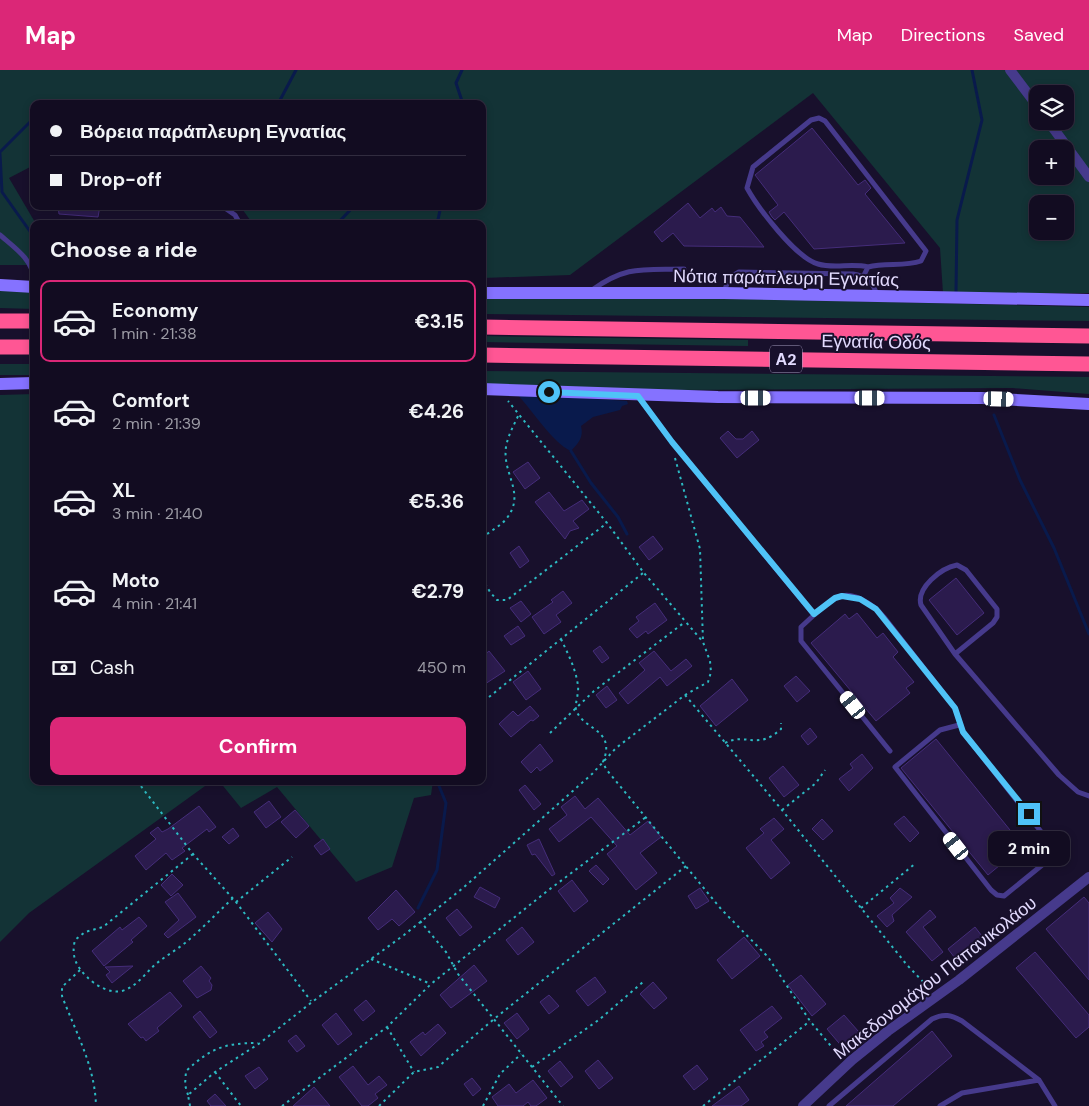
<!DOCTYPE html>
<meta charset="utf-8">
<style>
body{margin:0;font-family:"DM Sans",sans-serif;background:#1b152a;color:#f1f3f6;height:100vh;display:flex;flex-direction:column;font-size:19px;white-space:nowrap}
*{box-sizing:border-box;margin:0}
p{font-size:16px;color:#9c9ba5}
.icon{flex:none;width:28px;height:28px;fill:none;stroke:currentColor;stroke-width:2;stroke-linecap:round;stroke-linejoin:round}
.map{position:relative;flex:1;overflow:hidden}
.details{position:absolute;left:30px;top:150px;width:456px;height:565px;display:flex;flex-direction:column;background:#120c21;border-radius:10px;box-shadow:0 2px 8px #0003,0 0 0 1px #312c3f}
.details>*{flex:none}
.hud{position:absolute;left:30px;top:30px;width:456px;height:110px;border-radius:10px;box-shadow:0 2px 8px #0003,0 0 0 1px #312c3f;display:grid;align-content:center;height:110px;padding:0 20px;background:#120c21}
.fabs{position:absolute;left:1029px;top:15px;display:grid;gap:10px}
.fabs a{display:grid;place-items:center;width:45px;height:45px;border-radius:10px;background:#120c21;box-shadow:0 2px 8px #0003,0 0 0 1px #312c3f;font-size:25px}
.end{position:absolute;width:22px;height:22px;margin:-11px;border:6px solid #4fc3f7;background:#111;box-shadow:0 0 0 2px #111}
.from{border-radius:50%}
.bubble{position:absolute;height:35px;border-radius:10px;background:#120c21;box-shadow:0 2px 8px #0003,0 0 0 1px #312c3f;font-size:16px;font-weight:700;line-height:35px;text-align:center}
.car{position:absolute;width:15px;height:30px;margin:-15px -8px;border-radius:6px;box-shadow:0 0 4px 1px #0007;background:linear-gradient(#fff 24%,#345 0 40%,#fff 0 76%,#345 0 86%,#fff 0)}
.hud b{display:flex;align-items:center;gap:18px;height:48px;font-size:19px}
.hud b+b{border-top:1px solid #312c3f}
.hud i{width:12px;height:12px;background:#f1f3f6}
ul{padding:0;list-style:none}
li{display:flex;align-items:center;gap:15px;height:82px;margin:0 10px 8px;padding:0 10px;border:2px solid transparent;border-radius:10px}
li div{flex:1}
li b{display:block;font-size:19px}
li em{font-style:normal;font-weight:700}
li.on{border-color:#db2777}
li>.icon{width:45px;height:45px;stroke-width:1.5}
h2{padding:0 20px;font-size:22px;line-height:60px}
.pay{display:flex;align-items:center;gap:12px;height:55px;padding:0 20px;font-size:19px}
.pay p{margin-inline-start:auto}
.button{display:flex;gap:10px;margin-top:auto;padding:10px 20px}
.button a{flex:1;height:58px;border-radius:10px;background:#db2777;color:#fff;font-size:20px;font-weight:700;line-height:58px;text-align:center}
header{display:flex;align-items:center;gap:30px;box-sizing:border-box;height:70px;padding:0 25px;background:#db2777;color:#fff}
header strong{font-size:24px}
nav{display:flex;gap:28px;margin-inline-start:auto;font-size:18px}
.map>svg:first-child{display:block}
.green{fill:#133336;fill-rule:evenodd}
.water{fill:#091a4c}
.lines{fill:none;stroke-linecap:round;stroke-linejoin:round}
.stream{stroke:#091a4c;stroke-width:3}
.building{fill:#2b1b4d;stroke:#452d7a}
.path{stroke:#2cbac2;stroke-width:2;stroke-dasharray:2.5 4;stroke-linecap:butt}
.lane{stroke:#463a8c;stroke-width:5}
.street{stroke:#463a8c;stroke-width:10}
.secondary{stroke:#8572ff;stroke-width:12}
.highway{stroke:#ff5694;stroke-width:15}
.route{stroke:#4fc3f7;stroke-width:6}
.labels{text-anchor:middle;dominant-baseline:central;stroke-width:4;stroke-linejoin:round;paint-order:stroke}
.shield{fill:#18102c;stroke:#a69ec0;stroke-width:1}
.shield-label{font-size:16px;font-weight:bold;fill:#e3dbff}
.street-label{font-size:18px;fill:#e3dbff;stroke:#18102c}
</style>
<header>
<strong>Map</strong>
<nav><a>Map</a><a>Directions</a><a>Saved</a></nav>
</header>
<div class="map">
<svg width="1089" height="1036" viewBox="0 0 1089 1036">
<rect width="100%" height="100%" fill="#18102c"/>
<!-- green -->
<path class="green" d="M0 0H1089V223H943L940 178 813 23 570 205 483 208 482 154H253L240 136H482V34H34V95L9 108 36 154H34V195H0ZM1038 24H1065V51H1038ZM1038 79H1065V106H1038ZM1038 134H1065V161H1038Z
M0 219 34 221V239L0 238Z
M483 225 727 228 1089 237V251L483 244Z
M483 266 748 270V276L483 272Z
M0 294H34V305H0Z
M482 301 1089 307V324L1012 318 669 320 483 315Z
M34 324V711H212L29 843 0 872V325Z
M219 711H433L431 725 414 728 392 797 356 812 277 717 241 738Z"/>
<!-- water -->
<path class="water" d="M517 324 627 331 628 334 622 336 620 340 593 347 581 356C584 368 578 373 571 381 553 373 532 340 517 324Z"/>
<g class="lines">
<!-- stream -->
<path class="stream" d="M462 0 456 13 463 34
M278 34 296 0
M0 82 34 48
M0 84 2 122 34 167
M337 154 354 136
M437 154 441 136
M956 222 957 150 982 50 972 0
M994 345 1020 410 1054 478 1089 564
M571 381 591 413 618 447 627 464
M418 838 437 800 446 733 437 711"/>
</g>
<!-- building -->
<path class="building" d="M812 58 858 115 865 110 871 118 865 124 905 173 814 179 784 142 775 150 772 147 769 142 778 135 755 105Z
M688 133 700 148 712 138 715 142 721 137 727 146 740 147 764 177 684 176 673 163 662 172 654 162Z
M58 136H100L98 147 59 144Z
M728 361 736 369H743L752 361 759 370 737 388 720 368Z
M528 392 540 408 525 419 513 402Z
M549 422 564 441 582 430 589 439 573 451 579 458 570 461 565 469 535 432Z
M653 466 663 479 649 490 639 477Z
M519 476 529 491 520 498 510 483Z
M956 508 984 543 957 565 929 530Z
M563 521 572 533 556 545 561 552 544 564 532 547 553 532 551 530Z
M521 531 531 544 521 552 510 538Z
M655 533 667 550 648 564 646 561 637 568 629 559 639 551 636 547Z
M857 543 877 568 883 563 898 582 893 587 914 612 906 618 910 623 876 651 811 573 845 544 849 549Z
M518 556 525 566 511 575 504 566Z
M600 576 609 588 602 593 593 581Z
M489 581 505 601 482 616V587Z
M654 581 671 601 686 589 692 596 667 616 660 607 628 634 619 623 645 600 639 593Z
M528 601 541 619 526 630 513 612Z
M796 606 810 621 797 632 784 616Z
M732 609 748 630 716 656 700 636Z
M607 616 617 630 606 638 596 625Z
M530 636 539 646 533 651 531 650 511 667 499 654 513 641 518 646Z
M810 658 817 667 808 675 801 666Z
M936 669 1023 776 988 805 901 698Z
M540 674 553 691 540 701 537 697 531 703 521 692Z
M862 684 873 698 849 721 839 709 853 698 850 694Z
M783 696 799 715 784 727 769 708Z
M525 715 541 734 534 740 519 720Z
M575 726 585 739 598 728 630 765 648 751 661 767 640 783 657 803 636 820 607 784 617 776 591 747 559 772 549 759 567 745 561 737Z
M269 731 281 747 266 758 254 742Z
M199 736 216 757 209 762 207 759 182 778 185 781 172 790 166 783 146 800 135 786 156 769 150 763 158 757 162 762 168 759Z
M295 740 309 756 296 768 281 752Z
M904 746 919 763 910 772 894 754Z
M774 748 784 759 771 770 790 793 771 809 746 778 764 763 760 759Z
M822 749 833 761 823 770 812 759Z
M233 758 239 766 229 774 222 767Z
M323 769 330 779 321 785 314 776Z
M539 769 555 804 552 806 535 784 532 785 527 775Z
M596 795 609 809 603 815 589 801Z
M172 804 183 815 171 826 161 815Z
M572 810 588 831 574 842 558 821Z
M480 817 500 828 495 838 474 827Z
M700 818 709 831 696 839 688 826Z
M900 818 912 827 892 845 894 851 887 857 877 846 894 833 890 828Z
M396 820 415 842 399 856 392 849 378 860 368 848Z
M178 823 196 847 168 868 164 864 179 850 165 832Z
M1084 827 1089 833V910L1046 859Z
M457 839 472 857 460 866 446 848Z
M930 840 936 847 923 857 943 882 932 891 906 862Z
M268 842 282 859 272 872 255 853Z
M139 847 147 856 131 870 133 872 104 896 92 881 120 857 122 860Z
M522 857 534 872 518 885 506 870Z
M975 857 985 870 971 881 972 883 958 892 948 879Z
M744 867 760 886 732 909 717 890Z
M1035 882 1089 945V957L1076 968 1016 898Z
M474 895 487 911 451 938 440 925Z
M133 896 112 913 106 905 110 902 105 897Z
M201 896 211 908 209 911 212 915 211 920 197 928 183 911Z
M801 905 826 934 812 946 788 915Z
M595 907 606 922 588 936 576 921Z
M653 912 667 928 654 939 640 924Z
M170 922 182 936 157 958 159 961 146 971 143 967 141 968 128 954Z
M549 925 559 936 549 944 540 932Z
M366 930 375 941 363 951 354 940Z
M772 936 782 948 764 962 768 967 761 972 764 976 756 981 740 960Z
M200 941 217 962 210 968 193 947Z
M336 943 352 964 338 975 322 955Z
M517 943 529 959 517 969 504 953Z
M844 945 866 970 858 976 853 971 844 979 827 959Z
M438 954 446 963 421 986 410 972 423 962 425 965Z
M932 961 952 986 893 1036H846Z
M296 965 305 976 297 982 288 971Z
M598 990 613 1008 599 1019 585 1001Z
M560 991 573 1007 561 1017 548 1001Z
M697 995 708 1009 694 1020 683 1006Z
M353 996 368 1015 379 1006 387 1015 375 1024 378 1028 368 1036H362L339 1007Z
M259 997 268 1009 255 1019 245 1006Z
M472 1008 481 1019 473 1026 464 1014Z
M533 1010 547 1028 536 1036H531L528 1032 523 1036H498L492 1027 509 1014 516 1023Z
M739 1016 749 1030 741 1036H712Z
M314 1017 330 1036H293Z
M215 1024 226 1036H211L207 1031Z"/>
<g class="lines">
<!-- path -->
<path class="path" d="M675 388 700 479 703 572
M482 468C490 461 501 456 507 448 526 423 502 404 506 377 508 365 514 355 519 344
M482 508 490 522 497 530H507L607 453
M561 569C568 584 576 599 578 616 579 623 575 633 576 639 581 660 617 658 603 692L606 699 721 839 768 887 810 951 841 988
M685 625 782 740 907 895 930 919
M489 627 643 503
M550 663 594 621 685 552
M725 673C746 662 757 681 781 659V653
M137 711 193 784 236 832 311 931
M782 740 816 713 825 700
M193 784 103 857 85 862 75 870C71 886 76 896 87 907 95 915 110 924 122 921 138 916 145 903 157 893 166 886 176 880 185 873 202 859 217 843 233 828
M236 832 292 787
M861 838 916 793
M420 851 446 882 458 904 563 1036
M371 889 431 914
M80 900 62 917V926C76 963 95 996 96 1036
M387 957 414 1002
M532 997 600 949 643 912
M215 1002 241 1036
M188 1025 185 1015 186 1001C211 978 224 973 258 973
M190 1036 188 1025 215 1002 260 973 312 932 404 865 463 818 592 704 616 678 685 625 708 612 711 602 710 591 703 572 644 503 607 453 508 331
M282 1036 387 957 431 914 546 822 646 747
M379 1036 414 1002 438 997 494 949 686 796
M483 1036 500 1004 521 984
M703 1036 810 951"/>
<!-- lane -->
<path class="lane" d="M222 136 235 145 240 154
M0 165C15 178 32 189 34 209
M863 207 868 197C885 192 904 197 921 191L926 181 825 51 819 48 811 50 753 97 747 118C758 138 796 188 818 194 834 199 851 193 868 197
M592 220C627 195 643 200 684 199
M724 222 729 208 739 202 853 204C867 206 874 213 877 226
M638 326 672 372 814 545C821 539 828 532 836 528 852 519 874 535 884 547L955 638 963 662 1053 777 1052 787 1004 826 997 825 991 820 895 697 940 660 959 655
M814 545 801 557V571L890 681
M955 584 993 553 997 547V539L966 500 957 495C941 498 916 518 921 535L955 584 1059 705 1078 722 1089 726
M829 1036 932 949C944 943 951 945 962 951L1039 1010 1055 1036
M940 1036 962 1023 1039 1010"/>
<!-- street -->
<path class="street" d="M1010 0 1038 37
M1048 51 1089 107
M803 1036 852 990 888 961 959 910 1089 807"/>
<!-- secondary -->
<path class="secondary" d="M0 215 34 217
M482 223H724L1089 230
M0 314 34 313
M482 319 718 327 982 328 1089 334"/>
<!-- highway -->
<path class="highway" d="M0 251H34
M482 257 1089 266
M0 277H34
M482 285 1089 294"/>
</g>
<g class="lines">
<!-- route -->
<path class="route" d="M549 322 638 326 672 372 814 544 835 528 842 526 860 529 876 539 955 638 963 662 1029 744"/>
</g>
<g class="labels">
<!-- shield labels -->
<rect class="shield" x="770" y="275.5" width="32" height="27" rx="4"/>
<g class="shield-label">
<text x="786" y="289">Α2</text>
</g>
<!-- street labels -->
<g class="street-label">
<text transform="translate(786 208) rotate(1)">Νότια παράπλευρη Εγνατίας</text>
<text transform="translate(876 272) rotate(1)">Εγνατία Οδός</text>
<text transform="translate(935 908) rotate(-38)">Μακεδονομάχου Παπανικολάου</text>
</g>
</g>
</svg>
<div class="fabs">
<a><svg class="icon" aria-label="layers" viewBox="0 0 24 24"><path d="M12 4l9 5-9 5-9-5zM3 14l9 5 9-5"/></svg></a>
<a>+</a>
<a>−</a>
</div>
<i class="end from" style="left:549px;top:322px"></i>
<i class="end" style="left:1029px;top:744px"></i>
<div class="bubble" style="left:988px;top:761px;width:82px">2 min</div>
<i class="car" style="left:756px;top:328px;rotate:90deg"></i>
<i class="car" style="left:870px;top:328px;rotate:90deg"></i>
<i class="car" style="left:999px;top:329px;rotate:92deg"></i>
<i class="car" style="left:853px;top:635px;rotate:321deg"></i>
<i class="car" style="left:956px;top:776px;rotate:322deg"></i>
<div class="hud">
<b><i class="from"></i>Βόρεια παράπλευρη Εγνατίας</b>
<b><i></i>Drop-off</b>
</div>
<section class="details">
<h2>Choose a ride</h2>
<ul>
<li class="on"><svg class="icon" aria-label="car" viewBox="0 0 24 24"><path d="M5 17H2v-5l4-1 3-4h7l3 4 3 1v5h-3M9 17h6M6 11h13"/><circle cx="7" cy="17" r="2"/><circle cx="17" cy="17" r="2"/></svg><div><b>Economy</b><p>1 min · 21:38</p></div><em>€3.15</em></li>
<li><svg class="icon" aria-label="car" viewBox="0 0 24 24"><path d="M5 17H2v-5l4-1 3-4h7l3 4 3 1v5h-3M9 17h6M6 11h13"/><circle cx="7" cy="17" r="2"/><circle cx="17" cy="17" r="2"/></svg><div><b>Comfort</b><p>2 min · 21:39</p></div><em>€4.26</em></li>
<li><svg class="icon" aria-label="car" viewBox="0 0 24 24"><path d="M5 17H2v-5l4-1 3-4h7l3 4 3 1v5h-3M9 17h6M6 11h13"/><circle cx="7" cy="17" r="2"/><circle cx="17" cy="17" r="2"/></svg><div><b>XL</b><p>3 min · 21:40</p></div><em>€5.36</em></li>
<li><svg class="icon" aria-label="car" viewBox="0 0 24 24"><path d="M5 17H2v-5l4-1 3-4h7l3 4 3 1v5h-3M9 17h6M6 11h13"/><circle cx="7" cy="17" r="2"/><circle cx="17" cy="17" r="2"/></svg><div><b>Moto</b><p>4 min · 21:41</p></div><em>€2.79</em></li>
</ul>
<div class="pay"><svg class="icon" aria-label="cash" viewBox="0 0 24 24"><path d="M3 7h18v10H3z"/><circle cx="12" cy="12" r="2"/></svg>Cash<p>450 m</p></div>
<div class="button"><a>Confirm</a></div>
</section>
</div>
